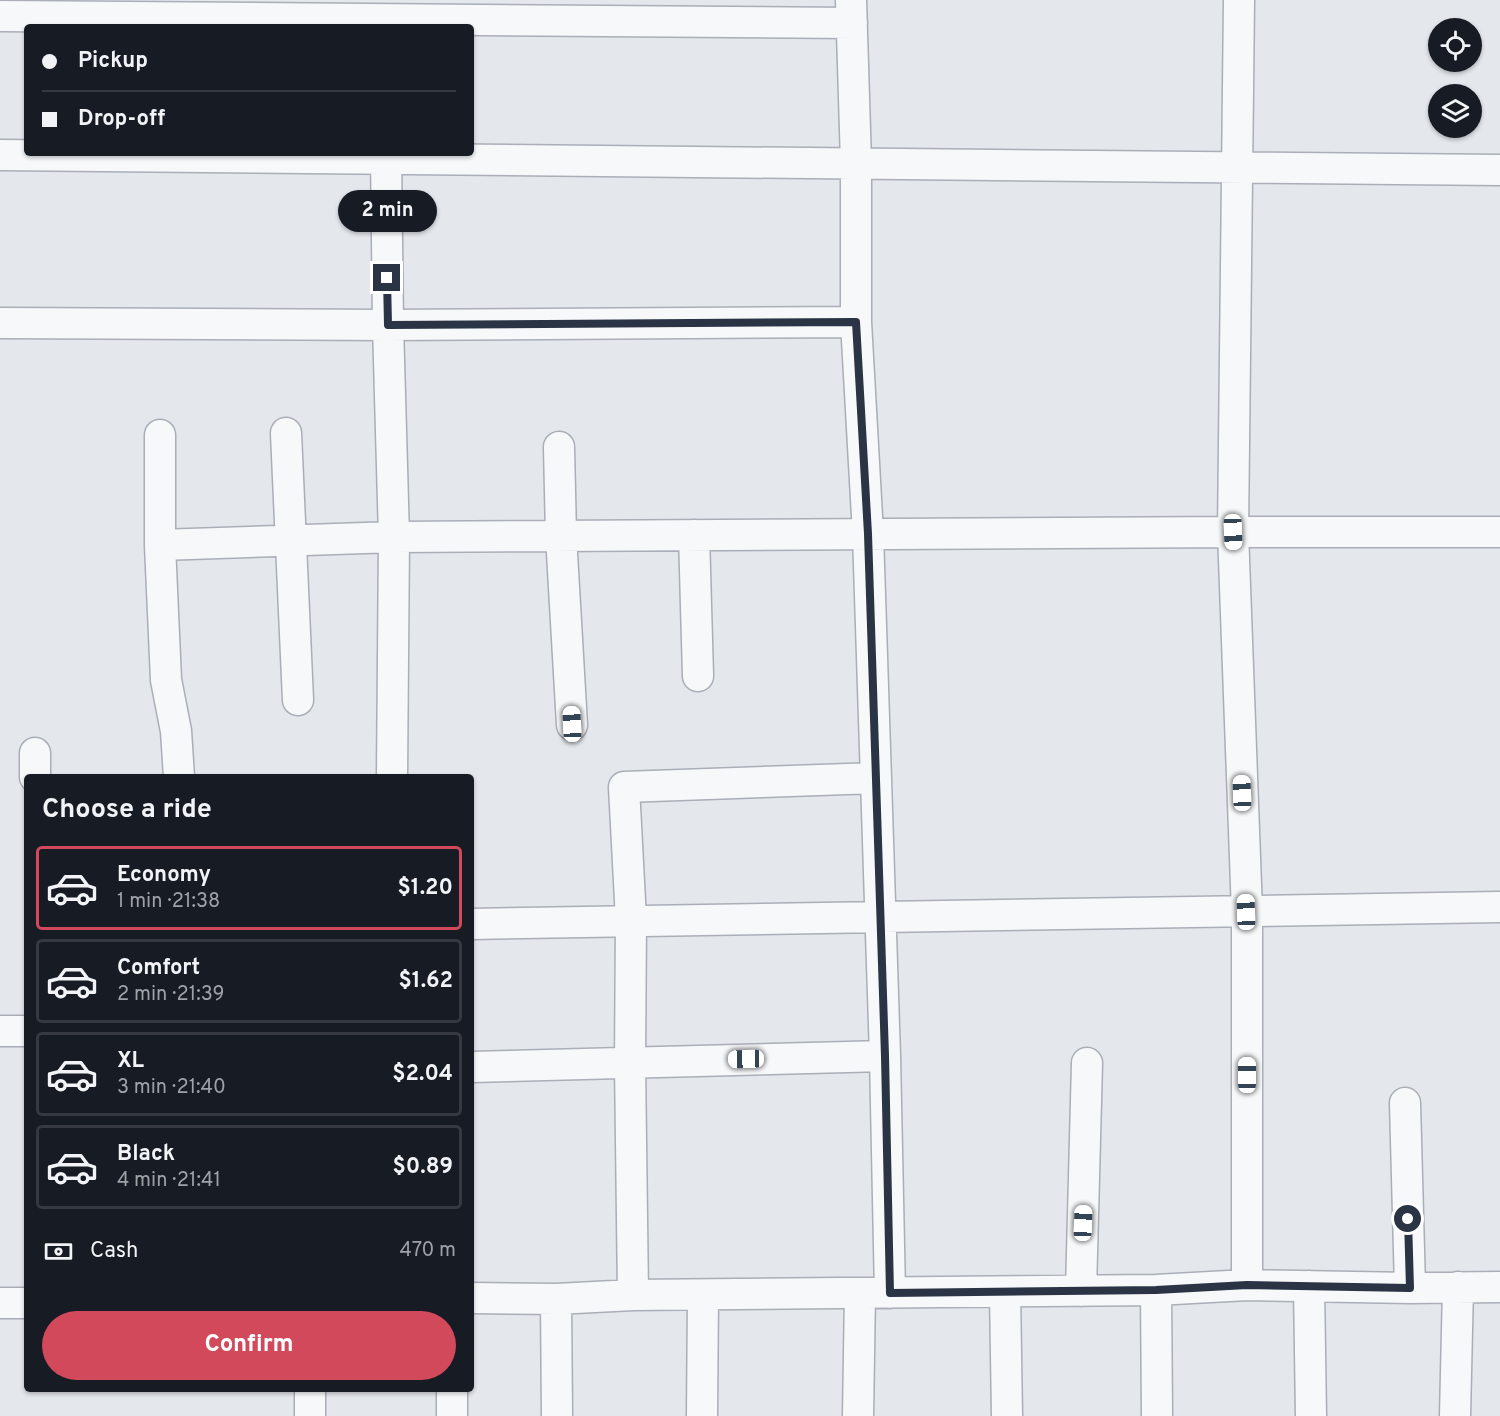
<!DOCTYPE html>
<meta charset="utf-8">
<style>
body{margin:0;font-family:Overpass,sans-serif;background:#20242c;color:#f1f3f6;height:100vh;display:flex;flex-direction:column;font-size:22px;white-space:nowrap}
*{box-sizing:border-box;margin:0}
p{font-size:20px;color:#9ea1a6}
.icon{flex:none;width:33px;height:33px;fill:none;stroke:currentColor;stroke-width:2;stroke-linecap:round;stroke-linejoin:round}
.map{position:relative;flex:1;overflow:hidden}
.details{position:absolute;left:24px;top:774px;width:450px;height:618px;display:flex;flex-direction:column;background:#171b24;border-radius:6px;box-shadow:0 2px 4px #0004}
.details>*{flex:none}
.banner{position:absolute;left:24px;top:24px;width:450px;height:132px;border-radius:6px;box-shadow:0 2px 4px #0004;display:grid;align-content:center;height:132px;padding:0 18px;background:#171b24}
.controls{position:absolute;left:1428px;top:18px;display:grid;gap:12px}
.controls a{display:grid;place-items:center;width:54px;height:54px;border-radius:50%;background:#171b24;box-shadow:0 2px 4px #0004;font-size:30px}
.end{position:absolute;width:27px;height:27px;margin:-14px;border:8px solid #2b3445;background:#fff;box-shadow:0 0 0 3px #fff}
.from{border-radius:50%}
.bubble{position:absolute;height:42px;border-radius:21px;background:#171b24;box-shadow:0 2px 4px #0004;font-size:20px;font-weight:700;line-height:42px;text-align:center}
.car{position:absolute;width:18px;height:36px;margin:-18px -9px;border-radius:8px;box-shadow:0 0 4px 2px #0007;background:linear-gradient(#fff 24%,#345 0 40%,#fff 0 76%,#345 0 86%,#fff 0)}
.banner b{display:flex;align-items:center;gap:21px;height:57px;font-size:22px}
.banner b+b{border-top:2px solid #363941}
.banner i{width:15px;height:15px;background:#f1f3f6}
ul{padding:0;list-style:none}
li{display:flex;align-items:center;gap:18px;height:84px;margin:0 12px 9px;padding:0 6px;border:3px solid #363941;border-radius:6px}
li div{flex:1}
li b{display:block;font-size:22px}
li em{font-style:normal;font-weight:700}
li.active{border-color:#d1495b}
li>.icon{width:54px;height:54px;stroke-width:1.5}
h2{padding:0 18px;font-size:27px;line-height:72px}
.pay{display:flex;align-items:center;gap:15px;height:66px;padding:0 18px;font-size:22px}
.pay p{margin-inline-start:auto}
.action{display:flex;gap:12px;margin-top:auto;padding:12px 18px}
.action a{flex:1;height:69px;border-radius:36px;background:#d1495b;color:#fff;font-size:24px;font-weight:700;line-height:69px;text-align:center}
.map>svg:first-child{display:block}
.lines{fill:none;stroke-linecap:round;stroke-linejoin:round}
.minor-casing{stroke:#a9aeb7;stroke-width:33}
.minor{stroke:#f7f8fa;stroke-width:30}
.route{stroke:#2b3445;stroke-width:8}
</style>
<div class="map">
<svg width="1500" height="1416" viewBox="0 0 1500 1416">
<rect width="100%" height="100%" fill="#e4e7ec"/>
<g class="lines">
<defs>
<path id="minor" d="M851 0 856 163V322L868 534 885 1056 890 1293
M1239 0 1233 532 1247 912V1285
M0 16 852 23
M386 153 388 325 856 322
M0 155 1500 170
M0 323 388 325 394 537 1233 532H1500
M286 433 298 700
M160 435V545L166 680 176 731 179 777
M559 447 561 536 572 725
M694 535 698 676
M160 545 394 537 392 777
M35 753V777
M471 924C814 916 1157 914 1500 907
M0 1031H27
M471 1067 885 1056
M1405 1103 1410 1288
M1309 1286 1311 1416
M1156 1290 1157 1416
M1081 1291 1087 1063
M1005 1292 1007 1416
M633 1295 630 1063 631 920 624 787 876 778
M471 1298 556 1299 633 1295 1156 1290 1247 1285 1410 1288 1500 1287
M556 1299 557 1416
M0 1303H27
M310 1389V1416
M452 1389V1416
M702 1416 703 1295
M858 1416 860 1293
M1455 1416 1458 1287"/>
</defs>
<!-- minor casing -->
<use href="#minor" class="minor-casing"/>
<!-- minor -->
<use href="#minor" class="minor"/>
</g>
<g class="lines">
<!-- route -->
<path class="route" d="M387 278 388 325 856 322 868 534 885 1056 890 1293 1156 1290 1247 1285 1410 1288 1408 1219"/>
</g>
</svg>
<div class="controls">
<a><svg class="icon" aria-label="locate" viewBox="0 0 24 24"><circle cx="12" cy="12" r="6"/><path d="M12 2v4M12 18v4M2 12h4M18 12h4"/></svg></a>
<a><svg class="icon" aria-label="layers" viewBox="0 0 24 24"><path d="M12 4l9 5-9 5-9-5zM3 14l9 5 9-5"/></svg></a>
</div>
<i class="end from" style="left:1408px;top:1219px"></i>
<i class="end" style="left:387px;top:278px"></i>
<div class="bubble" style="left:338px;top:190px;width:99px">2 min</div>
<i class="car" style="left:1233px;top:532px;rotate:178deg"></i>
<i class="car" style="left:572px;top:724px;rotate:357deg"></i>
<i class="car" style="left:1242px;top:793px;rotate:358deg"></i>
<i class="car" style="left:1246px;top:912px;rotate:358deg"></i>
<i class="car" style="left:746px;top:1059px;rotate:269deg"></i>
<i class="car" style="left:1247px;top:1075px;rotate:0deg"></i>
<i class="car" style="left:1083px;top:1223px;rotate:2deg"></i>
<div class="banner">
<b><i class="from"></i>Pickup</b>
<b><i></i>Drop-off</b>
</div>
<section class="details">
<h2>Choose a ride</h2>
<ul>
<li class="active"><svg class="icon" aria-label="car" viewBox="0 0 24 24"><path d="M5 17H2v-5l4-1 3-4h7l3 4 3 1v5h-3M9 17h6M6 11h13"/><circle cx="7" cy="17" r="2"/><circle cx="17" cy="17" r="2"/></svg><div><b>Economy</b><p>1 min · 21:38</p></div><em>$1.20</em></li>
<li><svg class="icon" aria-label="car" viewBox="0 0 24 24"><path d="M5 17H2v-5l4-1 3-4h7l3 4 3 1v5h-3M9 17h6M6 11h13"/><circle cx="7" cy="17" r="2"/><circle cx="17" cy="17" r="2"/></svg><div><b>Comfort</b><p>2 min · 21:39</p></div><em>$1.62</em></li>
<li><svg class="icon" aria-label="car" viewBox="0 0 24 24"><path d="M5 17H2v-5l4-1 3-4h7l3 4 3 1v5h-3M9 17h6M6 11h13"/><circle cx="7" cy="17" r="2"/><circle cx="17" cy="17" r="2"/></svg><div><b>XL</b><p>3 min · 21:40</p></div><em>$2.04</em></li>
<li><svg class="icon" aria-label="car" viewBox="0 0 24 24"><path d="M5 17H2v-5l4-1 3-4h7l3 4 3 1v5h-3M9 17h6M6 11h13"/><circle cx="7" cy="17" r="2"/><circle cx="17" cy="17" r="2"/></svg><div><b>Black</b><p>4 min · 21:41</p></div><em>$0.89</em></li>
</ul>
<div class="pay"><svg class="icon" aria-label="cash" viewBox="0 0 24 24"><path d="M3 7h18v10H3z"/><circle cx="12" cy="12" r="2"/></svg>Cash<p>470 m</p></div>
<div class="action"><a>Confirm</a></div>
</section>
</div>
